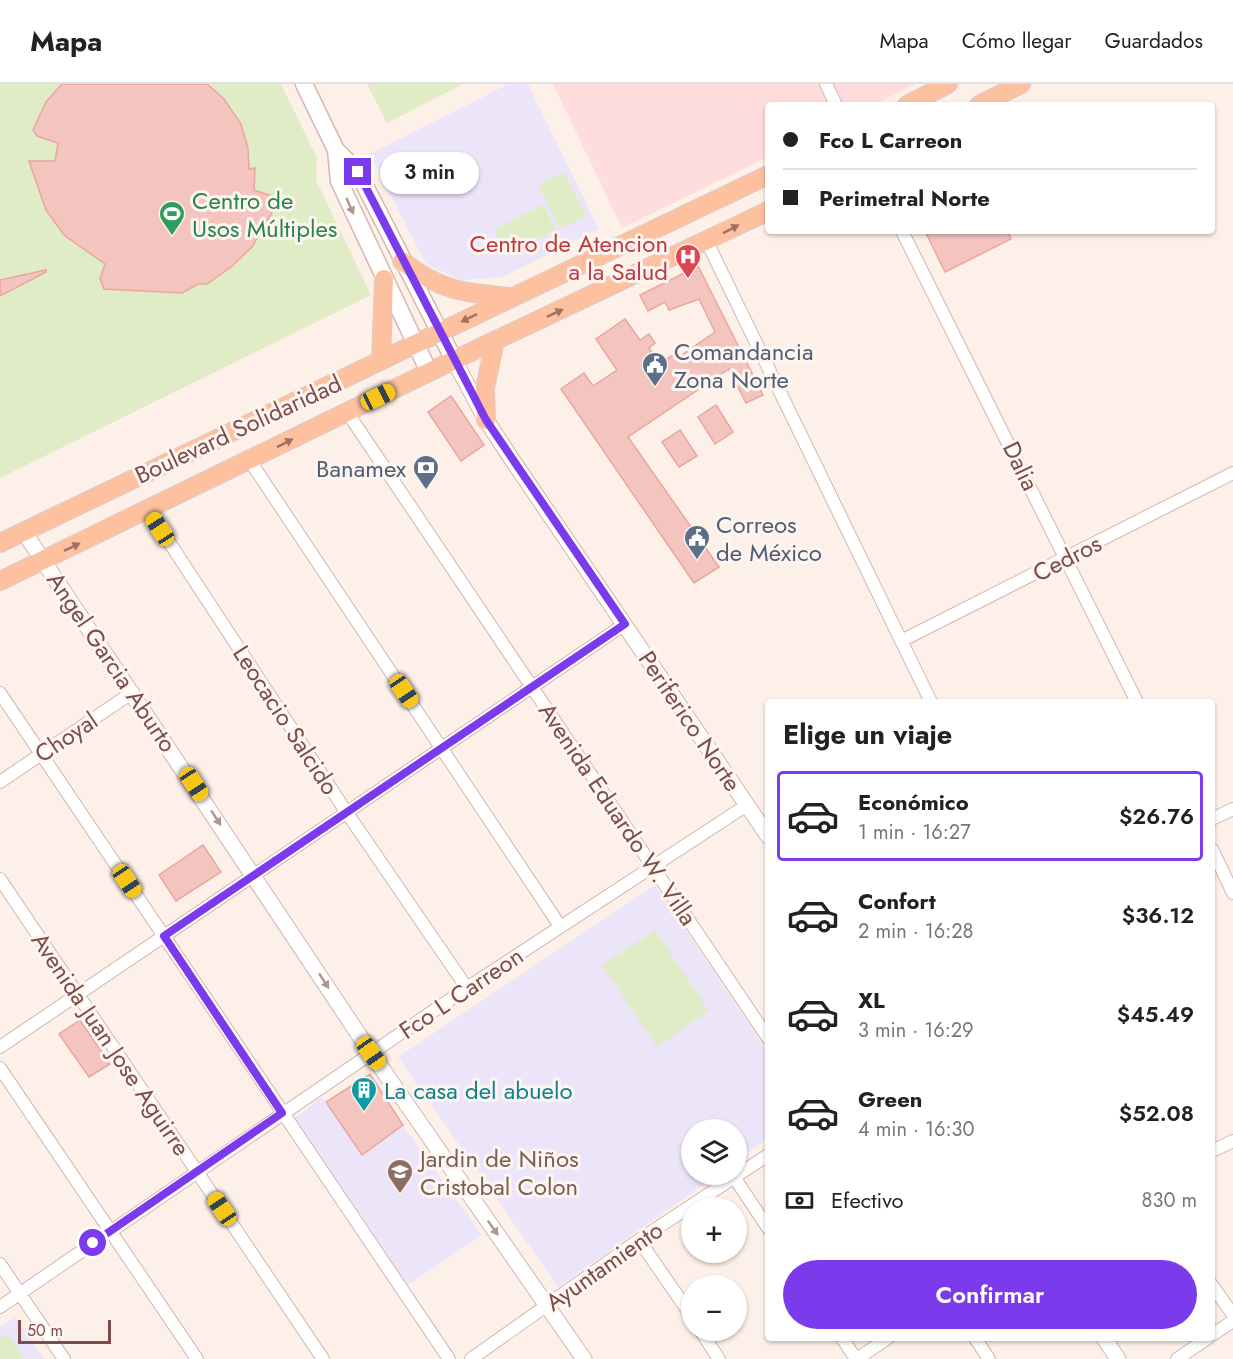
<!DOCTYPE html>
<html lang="es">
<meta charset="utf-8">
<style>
body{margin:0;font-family:Jost,sans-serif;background:#f6f6f6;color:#222;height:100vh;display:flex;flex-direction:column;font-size:22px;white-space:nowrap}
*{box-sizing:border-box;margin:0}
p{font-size:20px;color:#767676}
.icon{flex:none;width:33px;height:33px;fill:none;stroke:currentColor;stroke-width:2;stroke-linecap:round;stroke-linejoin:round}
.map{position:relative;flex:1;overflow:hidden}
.details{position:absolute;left:765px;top:615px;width:450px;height:642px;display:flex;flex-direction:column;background:#fff;border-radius:6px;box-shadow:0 2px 4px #0004}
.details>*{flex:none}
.banner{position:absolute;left:765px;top:18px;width:450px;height:132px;border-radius:6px;box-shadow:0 2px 4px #0004;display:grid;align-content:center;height:132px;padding:0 18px;background:#fff}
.controls{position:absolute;left:681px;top:1035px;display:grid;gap:12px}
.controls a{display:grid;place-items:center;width:66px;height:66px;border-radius:50%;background:#fff;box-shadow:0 2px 4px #0004;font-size:30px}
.scale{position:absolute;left:18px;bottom:15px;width:93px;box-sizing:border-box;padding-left:6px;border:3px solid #7a4e4a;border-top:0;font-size:16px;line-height:21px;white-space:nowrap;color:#7a4e4a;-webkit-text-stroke:4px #fff5f0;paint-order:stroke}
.end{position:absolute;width:27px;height:27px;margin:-14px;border:8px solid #7c3aed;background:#fff;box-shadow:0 0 0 3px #fff}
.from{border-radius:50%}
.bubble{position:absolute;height:42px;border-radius:21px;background:#fff;box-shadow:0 2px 4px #0004;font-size:20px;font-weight:600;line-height:42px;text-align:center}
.car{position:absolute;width:18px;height:36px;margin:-18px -9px;border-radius:8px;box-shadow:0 0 4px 2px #0007;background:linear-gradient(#f5c518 24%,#345 0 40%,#f5c518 0 76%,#345 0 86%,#f5c518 0)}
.banner b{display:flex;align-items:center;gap:21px;height:57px;font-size:22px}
.banner b+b{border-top:2px solid #e0e0e0}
.banner i{width:15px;height:15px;background:#222}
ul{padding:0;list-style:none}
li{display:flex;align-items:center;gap:18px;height:90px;margin:0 12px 9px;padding:0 6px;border:3px solid transparent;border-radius:6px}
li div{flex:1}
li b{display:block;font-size:22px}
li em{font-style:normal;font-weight:600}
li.current{border-color:#7c3aed}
li>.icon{width:54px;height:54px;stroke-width:1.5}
h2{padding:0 18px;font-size:27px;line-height:72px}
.pay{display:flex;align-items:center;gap:15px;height:66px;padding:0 18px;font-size:22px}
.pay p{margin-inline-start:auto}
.action{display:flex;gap:12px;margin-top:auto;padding:12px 18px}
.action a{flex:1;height:69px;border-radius:36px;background:#7c3aed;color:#fff;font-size:24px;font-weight:600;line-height:69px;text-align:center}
header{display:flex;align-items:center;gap:36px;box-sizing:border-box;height:84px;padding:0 30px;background:#fff;border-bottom:2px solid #e0e0e0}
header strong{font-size:28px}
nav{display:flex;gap:33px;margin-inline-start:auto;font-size:21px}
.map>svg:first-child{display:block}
.commercial{fill:#fedddc}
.education{fill:#ece5fa}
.green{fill:#e0ecc5}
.building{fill:#f4c5bf;stroke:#e8a69e;stroke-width:1.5}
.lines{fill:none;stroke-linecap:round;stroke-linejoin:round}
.minor-casing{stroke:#d3b5b0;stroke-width:14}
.tertiary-casing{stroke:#d3b5b0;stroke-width:17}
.secondary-casing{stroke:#d8b6af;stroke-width:19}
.primary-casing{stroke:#dacdcc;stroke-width:20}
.minor{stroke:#fff;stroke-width:12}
.tertiary{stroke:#fff;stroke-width:15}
.secondary{stroke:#fff;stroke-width:16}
.primary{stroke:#fec19f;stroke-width:18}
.oneway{fill:#af9592}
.oneway2{fill:#a27064}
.route{stroke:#7c3aed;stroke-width:8}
.labels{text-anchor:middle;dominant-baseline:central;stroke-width:6;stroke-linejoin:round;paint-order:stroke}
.leisure-label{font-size:24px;fill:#27864d;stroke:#fff5f0;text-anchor:start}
.health-label{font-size:24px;fill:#be3a42;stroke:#fff5f0;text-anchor:end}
.service-label{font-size:24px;fill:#4e5e75;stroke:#fff5f0;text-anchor:start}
.street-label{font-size:24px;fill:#7a4e4a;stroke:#fff5f0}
.culture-label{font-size:24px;fill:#0d838f;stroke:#fff5f0;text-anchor:start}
.education-label{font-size:24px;fill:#785e54;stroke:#fff5f0;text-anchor:start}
</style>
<header>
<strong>Mapa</strong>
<nav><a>Mapa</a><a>Cómo llegar</a><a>Guardados</a></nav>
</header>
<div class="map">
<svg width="1233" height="1275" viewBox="0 0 1233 1275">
<rect width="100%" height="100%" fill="#fdf0e8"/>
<!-- commercial -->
<path class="commercial" d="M553 0H916L873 21H768V73L622 144Z"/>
<!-- education -->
<path class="education" d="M508 0H528L599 145 502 193 462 196 426 180 370 70Z
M655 801 768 968V1054L737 1076 736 1046H692V1090L717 1091 558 1203 398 973Z
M322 1013 362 1071 403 1041 482 1151 408 1201 295 1034Z
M16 1233 44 1275H0V1243Z"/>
<!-- green -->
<path class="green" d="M0 0H281L317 74 316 96 371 211 0 394Z
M367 0H463L387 39Z
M564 88 586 132 560 145 538 101Z
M543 120 556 146 507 171 494 146Z
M655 846 709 927 657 963 602 881Z
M8 1250 25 1275H0V1255Z"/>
<!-- building -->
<path class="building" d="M62 0H207L224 15 241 40 248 64 249 85 255 84 254 106 273 112 277 120 252 163 231 183 207 200H198L182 209 104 205 100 195 105 180 64 151 46 126 29 77H55L58 59 37 52 33 46 46 18Z
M925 147H1008L1011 155 945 188Z
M698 182 763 311 746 319 729 285 628 353 719 483 694 499 561 305 584 289 593 302 617 286 596 255 625 235 640 256 649 250 655 259 649 264 659 280 678 268 680 272 715 248 699 215 669 226 665 218 648 227 640 211Z
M46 186V188L0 212V196Z
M451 312 484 361 461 377 428 328Z
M716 321 733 348 715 360 698 333Z
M680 346 697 372 679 383 662 358Z
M203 761 221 788 176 817 159 791Z
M80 936 110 980 89 993 59 950Z
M370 990 403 1041 362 1071 326 1018Z"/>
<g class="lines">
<defs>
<path id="minor" d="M826 0 836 21
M902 147 1137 618
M707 158 931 618
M347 328 768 954
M250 377 560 842
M148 426 347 729 467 904
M901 557 1233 389
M0 609 449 1275
M0 698 133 608
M1212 735 1233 725
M1212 765 1233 809
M0 795 323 1275
M0 963 625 540
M0 984 197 1275
M1212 1067 1233 1057
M734 1093 768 1144
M639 1156 692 1233
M0 1180 64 1275
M1212 1201 1233 1231
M0 1223 467 904 747 721
M700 1246 719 1275
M1212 1251 1233 1237
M842 1254 856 1275
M975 1254 989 1275
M471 1275 639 1156 768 1071
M857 1275 888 1254
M1177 1275 1208 1254"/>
<path id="tertiary" d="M454 276 486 336 513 377 768 752
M24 448 371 969 584 1275
M1104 1254 1118 1275"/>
<path id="secondary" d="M304 0 336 66 358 88 454 276
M336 66 339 97 429 288"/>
<path id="primary" d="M907 21 948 0
M979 21 1021 0
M402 177C440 207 464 209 511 213
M381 277 384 195
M486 336 485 304 495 257
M0 459 768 91
M0 497 429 288 768 127"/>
</defs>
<!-- minor casing -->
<use href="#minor" class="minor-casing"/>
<!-- tertiary casing -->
<use href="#tertiary" class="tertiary-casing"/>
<!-- secondary casing -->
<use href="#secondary" class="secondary-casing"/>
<!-- primary casing -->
<use href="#primary" class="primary-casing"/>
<!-- minor -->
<use href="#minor" class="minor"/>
<!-- tertiary -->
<use href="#tertiary" class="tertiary"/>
<!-- secondary -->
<use href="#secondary" class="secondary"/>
<!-- primary -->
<use href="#primary" class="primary"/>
</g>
<!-- one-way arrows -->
<defs><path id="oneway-solid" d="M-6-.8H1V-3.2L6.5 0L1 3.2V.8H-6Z" transform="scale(1.5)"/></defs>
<g class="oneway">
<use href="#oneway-solid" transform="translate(350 122) rotate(66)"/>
<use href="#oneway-solid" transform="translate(216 734) rotate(57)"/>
<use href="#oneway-solid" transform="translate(324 897) rotate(57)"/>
<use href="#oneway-solid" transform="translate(493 1144) rotate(55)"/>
</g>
<g class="oneway2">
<use href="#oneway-solid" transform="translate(731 145) rotate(-27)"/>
<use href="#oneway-solid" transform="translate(555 229) rotate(-25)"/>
<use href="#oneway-solid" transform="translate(469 234) rotate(154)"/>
<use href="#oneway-solid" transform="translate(285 359) rotate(-27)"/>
<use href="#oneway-solid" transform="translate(72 463) rotate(-26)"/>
</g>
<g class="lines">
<!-- route -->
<path class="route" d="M93 1159 282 1029 164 852 625 540 486 336 358 88"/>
</g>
<!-- icons -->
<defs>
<symbol id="stadium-pin" viewBox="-11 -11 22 30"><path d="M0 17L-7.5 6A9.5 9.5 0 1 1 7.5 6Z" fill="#2e9e5b" stroke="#fff5f0"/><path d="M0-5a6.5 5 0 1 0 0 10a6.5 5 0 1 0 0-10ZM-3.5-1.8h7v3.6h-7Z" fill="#fff"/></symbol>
<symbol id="hospital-pin" viewBox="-11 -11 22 30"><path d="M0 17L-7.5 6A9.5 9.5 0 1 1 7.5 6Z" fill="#e0444e" stroke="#fff5f0"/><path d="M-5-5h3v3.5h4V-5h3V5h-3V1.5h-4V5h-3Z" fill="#fff"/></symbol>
<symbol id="civic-pin" viewBox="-11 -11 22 30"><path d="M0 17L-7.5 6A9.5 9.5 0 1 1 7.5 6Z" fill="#5c6f8a" stroke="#fff5f0"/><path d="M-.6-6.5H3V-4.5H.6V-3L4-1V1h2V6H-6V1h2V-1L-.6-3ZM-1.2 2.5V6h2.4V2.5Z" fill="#fff"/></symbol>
<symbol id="bank-pin" viewBox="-11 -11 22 30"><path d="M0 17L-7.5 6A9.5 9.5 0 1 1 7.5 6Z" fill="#5c6f8a" stroke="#fff5f0"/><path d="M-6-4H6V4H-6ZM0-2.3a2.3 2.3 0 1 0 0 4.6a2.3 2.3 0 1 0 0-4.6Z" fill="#fff"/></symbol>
<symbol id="building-pin" viewBox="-11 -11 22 30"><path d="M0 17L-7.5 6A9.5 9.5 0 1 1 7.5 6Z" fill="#0f9aa8" stroke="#fff5f0"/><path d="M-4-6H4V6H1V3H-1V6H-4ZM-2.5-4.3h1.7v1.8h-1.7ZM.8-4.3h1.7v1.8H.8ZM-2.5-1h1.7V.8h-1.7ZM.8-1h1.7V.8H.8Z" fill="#fff"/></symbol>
<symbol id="school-pin" viewBox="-11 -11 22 30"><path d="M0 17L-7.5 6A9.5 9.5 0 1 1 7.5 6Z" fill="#8d6e63" stroke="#fff5f0"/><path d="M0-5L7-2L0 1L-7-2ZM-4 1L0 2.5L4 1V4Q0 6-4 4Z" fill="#fff"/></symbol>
</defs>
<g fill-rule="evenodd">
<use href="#stadium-pin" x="157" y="115" width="30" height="40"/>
<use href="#hospital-pin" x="673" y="158" width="30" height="40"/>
<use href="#civic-pin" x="640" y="266" width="30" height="40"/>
<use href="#bank-pin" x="411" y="369" width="30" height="40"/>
<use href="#civic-pin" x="682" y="439" width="30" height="40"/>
<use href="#building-pin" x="349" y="991" width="30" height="40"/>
<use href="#school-pin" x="385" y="1073" width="30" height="40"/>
</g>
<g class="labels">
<!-- leisure labels -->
<g class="leisure-label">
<text x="192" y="116">Centro de<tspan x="192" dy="28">Usos Múltiples</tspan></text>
</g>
<!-- health labels -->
<g class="health-label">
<text x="668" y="159">Centro de Atencion<tspan x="668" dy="28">a la Salud</tspan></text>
</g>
<!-- service labels -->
<g class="service-label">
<text x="674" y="267">Comandancia<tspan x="674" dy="28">Zona Norte</tspan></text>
<text x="406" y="384" text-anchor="end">Banamex</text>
<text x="716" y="440">Correos<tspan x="716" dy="28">de México</tspan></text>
</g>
<!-- street labels -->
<g class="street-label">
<text transform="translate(238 345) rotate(-25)">Boulevard Solidaridad</text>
<text transform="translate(1021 382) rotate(64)">Dalia</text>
<text transform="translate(1067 474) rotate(-27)">Cedros</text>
<text transform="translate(112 578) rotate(56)">Angel Garcia Aburto</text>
<text transform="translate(286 636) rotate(57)">Leocacio Salcido</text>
<text transform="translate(690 637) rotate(56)">Periferico Norte</text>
<text transform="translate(66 653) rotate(-34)">Choyal</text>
<text transform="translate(618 730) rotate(56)">Avenida Eduardo W. Villa</text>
<text transform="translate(461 909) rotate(-34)">Fco L Carreon</text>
<text transform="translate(111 960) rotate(56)">Avenida Juan Jose Aguirre</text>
<text transform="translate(604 1182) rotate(-35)">Ayuntamiento</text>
</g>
<!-- culture labels -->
<g class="culture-label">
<text x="384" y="1006">La casa del abuelo</text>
</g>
<!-- education labels -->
<g class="education-label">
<text x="420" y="1074">Jardin de Niños<tspan x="420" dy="28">Cristobal Colon</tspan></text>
</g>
</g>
</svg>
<div class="controls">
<a><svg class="icon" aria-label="layers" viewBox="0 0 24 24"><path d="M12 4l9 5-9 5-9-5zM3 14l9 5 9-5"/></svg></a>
<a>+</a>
<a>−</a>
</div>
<div class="scale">50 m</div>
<i class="end from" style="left:93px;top:1159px"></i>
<i class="end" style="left:358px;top:88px"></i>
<div class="bubble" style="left:380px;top:68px;width:99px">3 min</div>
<i class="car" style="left:378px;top:313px;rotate:64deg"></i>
<i class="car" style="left:160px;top:445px;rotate:327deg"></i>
<i class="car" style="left:404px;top:607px;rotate:146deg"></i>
<i class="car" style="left:194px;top:700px;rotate:147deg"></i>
<i class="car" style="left:127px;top:797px;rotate:146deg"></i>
<i class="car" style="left:371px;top:969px;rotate:145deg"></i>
<i class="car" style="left:222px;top:1125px;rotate:326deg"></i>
<div class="banner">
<b><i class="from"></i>Fco L Carreon</b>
<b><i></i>Perimetral Norte</b>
</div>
<section class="details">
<h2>Elige un viaje</h2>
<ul>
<li class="current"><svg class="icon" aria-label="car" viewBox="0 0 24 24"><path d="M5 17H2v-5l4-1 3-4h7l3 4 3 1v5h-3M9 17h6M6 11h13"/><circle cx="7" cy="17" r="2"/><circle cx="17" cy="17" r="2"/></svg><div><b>Económico</b><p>1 min · 16:27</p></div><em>$26.76</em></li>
<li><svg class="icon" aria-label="car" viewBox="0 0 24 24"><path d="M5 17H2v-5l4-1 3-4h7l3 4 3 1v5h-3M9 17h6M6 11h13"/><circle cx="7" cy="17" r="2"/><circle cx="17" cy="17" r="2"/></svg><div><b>Confort</b><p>2 min · 16:28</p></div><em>$36.12</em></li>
<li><svg class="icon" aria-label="car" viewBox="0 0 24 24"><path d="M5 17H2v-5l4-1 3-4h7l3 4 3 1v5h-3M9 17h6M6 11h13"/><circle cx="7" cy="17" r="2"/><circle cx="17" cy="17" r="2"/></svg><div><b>XL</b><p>3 min · 16:29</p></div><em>$45.49</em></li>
<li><svg class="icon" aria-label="car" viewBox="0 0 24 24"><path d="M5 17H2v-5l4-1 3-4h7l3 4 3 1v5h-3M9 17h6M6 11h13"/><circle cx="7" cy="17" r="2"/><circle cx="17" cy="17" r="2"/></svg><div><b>Green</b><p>4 min · 16:30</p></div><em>$52.08</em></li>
</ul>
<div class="pay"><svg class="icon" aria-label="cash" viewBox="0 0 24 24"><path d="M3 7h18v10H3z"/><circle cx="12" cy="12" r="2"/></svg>Efectivo<p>830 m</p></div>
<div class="action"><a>Confirmar</a></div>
</section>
</div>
